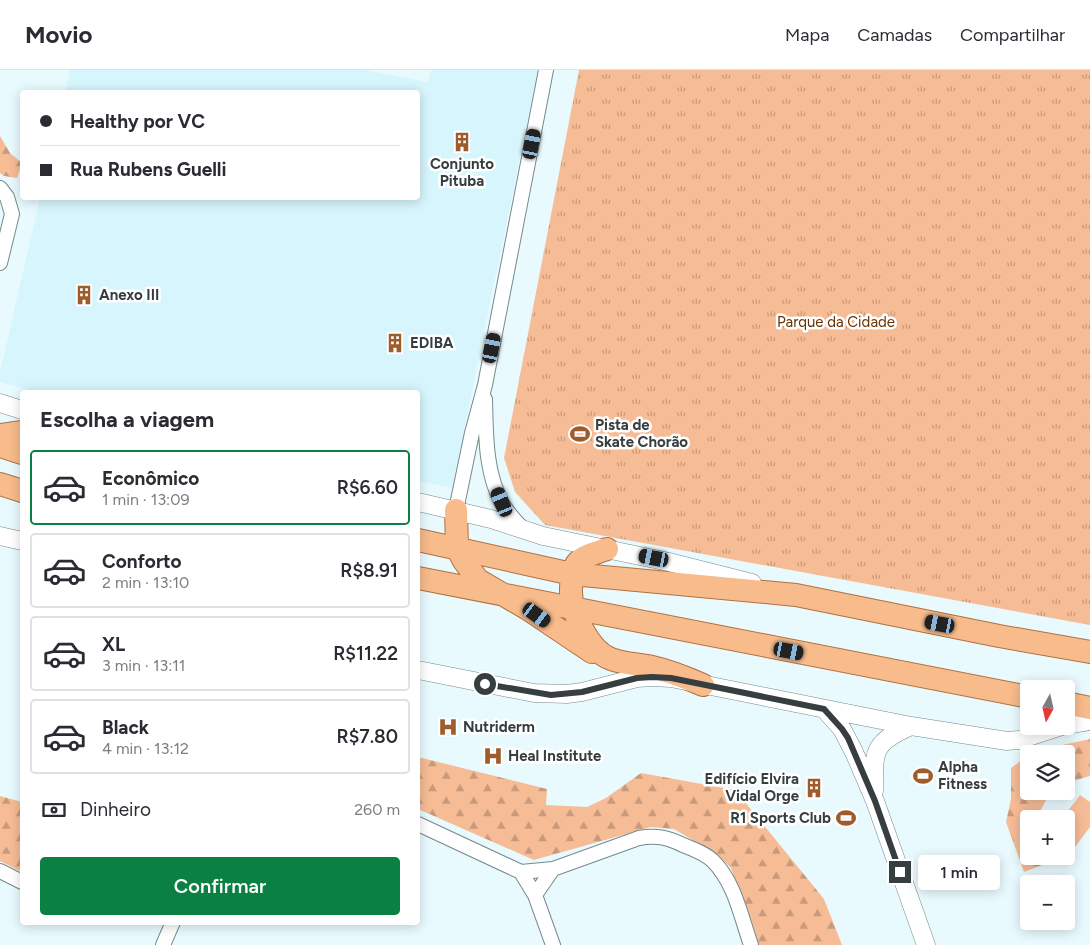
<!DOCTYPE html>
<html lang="pt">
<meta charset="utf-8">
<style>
body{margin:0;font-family:Figtree,sans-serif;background:#f2f2f3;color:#2b2b33;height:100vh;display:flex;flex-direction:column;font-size:19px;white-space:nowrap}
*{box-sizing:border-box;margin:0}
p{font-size:16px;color:#7c7c81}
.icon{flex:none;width:28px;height:28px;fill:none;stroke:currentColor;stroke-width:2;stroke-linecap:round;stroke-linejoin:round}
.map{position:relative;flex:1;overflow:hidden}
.panel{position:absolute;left:20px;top:320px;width:400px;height:535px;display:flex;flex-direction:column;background:#fff;border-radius:5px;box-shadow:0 2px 12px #0003}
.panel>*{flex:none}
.top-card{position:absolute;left:20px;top:20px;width:400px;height:110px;border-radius:5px;box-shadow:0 2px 12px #0003;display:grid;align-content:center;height:110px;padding:0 20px;background:#fff}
.needle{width:32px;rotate:188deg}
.fabs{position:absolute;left:1020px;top:610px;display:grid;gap:10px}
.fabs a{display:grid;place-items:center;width:55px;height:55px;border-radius:5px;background:#fff;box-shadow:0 2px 12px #0003;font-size:25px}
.end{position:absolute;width:22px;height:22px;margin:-11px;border:6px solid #363e40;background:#fff;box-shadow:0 0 0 2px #fff}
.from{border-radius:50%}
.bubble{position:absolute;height:35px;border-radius:5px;background:#fff;box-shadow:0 2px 12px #0003;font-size:16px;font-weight:600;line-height:35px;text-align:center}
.car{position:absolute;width:15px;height:30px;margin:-15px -8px;border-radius:6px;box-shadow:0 0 4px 1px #0007;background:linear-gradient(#222 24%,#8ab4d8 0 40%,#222 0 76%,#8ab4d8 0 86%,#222 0)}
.top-card b{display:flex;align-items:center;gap:18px;height:48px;font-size:19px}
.top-card b+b{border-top:1px solid #e1e1e2}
.top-card i{width:12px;height:12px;background:#2b2b33}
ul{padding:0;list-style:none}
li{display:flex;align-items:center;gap:15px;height:75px;margin:0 10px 8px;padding:0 10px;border:2px solid #e1e1e2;border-radius:5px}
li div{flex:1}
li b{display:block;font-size:19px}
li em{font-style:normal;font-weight:600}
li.selected{border-color:#0b8043}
li>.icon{width:45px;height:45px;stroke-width:1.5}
h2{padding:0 20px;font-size:22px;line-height:60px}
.pay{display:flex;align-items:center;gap:12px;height:55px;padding:0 20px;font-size:19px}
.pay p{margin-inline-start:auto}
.cta{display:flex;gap:10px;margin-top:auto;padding:10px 20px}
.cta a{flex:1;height:58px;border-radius:5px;background:#0b8043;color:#fff;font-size:20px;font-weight:600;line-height:58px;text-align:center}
header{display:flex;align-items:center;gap:30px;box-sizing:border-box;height:70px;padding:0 25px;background:#fff;border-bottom:1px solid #e1e1e2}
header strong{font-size:24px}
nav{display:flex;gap:28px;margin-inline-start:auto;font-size:18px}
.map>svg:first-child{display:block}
.built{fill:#d7f5fc}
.green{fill:#f6bc96}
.forest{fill:url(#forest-firs)}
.park{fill:url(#park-tufts)}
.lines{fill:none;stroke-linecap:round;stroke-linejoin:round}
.minor-casing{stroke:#76898d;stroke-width:16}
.tertiary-casing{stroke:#76898d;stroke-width:19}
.primary-casing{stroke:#b2713f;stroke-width:24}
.minor{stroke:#fff;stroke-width:14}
.tertiary{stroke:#fff;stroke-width:18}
.primary{stroke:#f8bb8b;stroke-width:22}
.route{stroke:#363e40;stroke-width:6}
.labels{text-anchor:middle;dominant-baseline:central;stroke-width:5;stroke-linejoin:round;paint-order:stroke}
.poi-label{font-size:15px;font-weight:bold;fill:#363e40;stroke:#fff;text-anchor:start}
.park-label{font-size:15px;fill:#673201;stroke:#fff}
</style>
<header>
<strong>Movio</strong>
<nav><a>Mapa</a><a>Camadas</a><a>Compartilhar</a></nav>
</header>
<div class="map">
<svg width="1090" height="875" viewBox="0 0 1090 875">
<defs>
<pattern id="forest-firs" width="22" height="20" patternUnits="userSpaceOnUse" patternTransform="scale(1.25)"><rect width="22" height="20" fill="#f6bc96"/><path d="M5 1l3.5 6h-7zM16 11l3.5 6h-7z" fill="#c89a7c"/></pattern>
<pattern id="park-tufts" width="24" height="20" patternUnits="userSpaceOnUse" patternTransform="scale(1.25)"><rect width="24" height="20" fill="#f6bc96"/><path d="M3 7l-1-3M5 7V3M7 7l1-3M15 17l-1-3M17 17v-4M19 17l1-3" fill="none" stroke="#c89a7c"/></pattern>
</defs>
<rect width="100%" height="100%" fill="#e9fafe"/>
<!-- built -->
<path class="built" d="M70 0H364L428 12 431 0H538L452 418 418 411V322H36L0 312V302L40 128H418V22H65Z"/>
<!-- green -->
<path class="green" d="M1080 725 1090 732V757L1066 789 1062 786H1066V749H1062Z"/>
<!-- forest -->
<path class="forest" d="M0 66 10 83 22 93 17 108 4 106 0 103Z
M1090 669V706L1066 713V684H1031L1035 681Z
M1029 685V721H1051L1036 749H1029V786H1039L1042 795 1024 802 1006 752 1011 729V698Z
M418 687 547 719 546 735 587 737 606 728 641 703 735 720 824 829 842 875H757L731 798 718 785 674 759 651 757 534 790 418 739Z
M0 726 22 732V802L0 791Z"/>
<!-- park -->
<path class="park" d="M579 0H1090V555L545 455 515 422 504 388Z"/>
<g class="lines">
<defs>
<path id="minor" d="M0 118 7 127 12 144 0 193
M485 329C486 363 485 402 502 433 508 443 516 452 524 460
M456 440 472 363 485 315 546 0
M418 754 521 802 535 825 553 875
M0 801 22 812
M521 802 553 799 639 768C656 765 667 767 683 775 693 779 705 783 713 791 735 813 741 847 751 875
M535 825 553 799
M163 875 173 852"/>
<path id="tertiary" d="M0 333 22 340
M418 432 491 449 543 466 669 492 752 513
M0 466 22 471
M418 600 534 623 567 624 582 622 637 608 652 607 671 608 911 656 1007 671 1019 670 1062 656
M824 639 842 659 854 682 875 731 926 875
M1066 655 1090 651
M874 721C874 681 872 673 911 656"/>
<path id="primary" d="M0 365 22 362
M0 376 22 383
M0 414 22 421
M456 440 457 478 464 491 478 510 528 539 592 582
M418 470 572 504 796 525 999 566 1090 582
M607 479C580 488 572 488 571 519 570 541 589 581 611 589 624 594 639 594 652 597 670 601 687 608 703 615
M418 508 1029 627
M1066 633 1090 638"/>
</defs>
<!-- minor casing -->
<use href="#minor" class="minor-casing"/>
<!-- tertiary casing -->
<use href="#tertiary" class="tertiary-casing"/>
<!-- primary casing -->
<use href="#primary" class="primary-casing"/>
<!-- minor -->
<use href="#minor" class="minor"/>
<!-- tertiary -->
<use href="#tertiary" class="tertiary"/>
<!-- primary -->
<use href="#primary" class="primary"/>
</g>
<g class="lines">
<!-- route -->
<path class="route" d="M485 614 551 625 582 622 637 608 652 607 671 608 824 639 842 659 848 668 875 731 900 802"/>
</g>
<!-- icons -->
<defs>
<symbol id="building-bare" viewBox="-9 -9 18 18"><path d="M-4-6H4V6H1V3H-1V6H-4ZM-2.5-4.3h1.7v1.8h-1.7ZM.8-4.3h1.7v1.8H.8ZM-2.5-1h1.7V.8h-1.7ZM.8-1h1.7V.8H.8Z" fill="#9f5c2b" stroke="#fff" stroke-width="2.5" paint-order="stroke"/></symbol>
<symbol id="stadium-bare" viewBox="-9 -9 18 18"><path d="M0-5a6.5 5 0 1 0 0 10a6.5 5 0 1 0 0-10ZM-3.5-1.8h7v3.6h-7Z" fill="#9f5c2b" stroke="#fff" stroke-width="2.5" paint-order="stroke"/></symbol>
<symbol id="hospital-bare" viewBox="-9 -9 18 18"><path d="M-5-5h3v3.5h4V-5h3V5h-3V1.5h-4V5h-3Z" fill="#9f5c2b" stroke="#fff" stroke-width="2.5" paint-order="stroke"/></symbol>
</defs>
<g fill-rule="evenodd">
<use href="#building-bare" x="448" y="58" width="28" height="28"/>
<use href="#building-bare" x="70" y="211" width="28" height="28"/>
<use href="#building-bare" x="381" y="259" width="28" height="28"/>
<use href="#stadium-bare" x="566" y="350" width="28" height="28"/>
<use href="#hospital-bare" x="434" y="643" width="28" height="28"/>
<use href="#hospital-bare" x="479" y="672" width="28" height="28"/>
<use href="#stadium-bare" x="909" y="692" width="28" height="28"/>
<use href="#building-bare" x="800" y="704" width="28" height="28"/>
<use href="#stadium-bare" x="832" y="734" width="28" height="28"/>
</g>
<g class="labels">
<!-- poi labels -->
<g class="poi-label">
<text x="462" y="94" text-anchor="middle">Conjunto<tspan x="462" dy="17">Pituba</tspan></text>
<text x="99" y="225">Anexo III</text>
<text x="410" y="273">EDIBA</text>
<text x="595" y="355">Pista de<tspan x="595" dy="17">Skate Chorão</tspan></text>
<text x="463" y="657">Nutriderm</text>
<text x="508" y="686">Heal Institute</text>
<text x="938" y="697">Alpha<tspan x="938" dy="17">Fitness</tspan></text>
<text x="799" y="709" text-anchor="end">Edifício Elvira<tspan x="799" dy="17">Vidal Orge</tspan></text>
<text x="831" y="748" text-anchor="end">R1 Sports Club</text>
</g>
<!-- park labels -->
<g class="park-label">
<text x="836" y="252">Parque da Cidade</text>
</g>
</g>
</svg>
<div class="fabs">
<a><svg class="needle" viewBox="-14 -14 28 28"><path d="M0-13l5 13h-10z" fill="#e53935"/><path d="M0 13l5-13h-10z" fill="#7c7c81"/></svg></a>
<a><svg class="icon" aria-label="layers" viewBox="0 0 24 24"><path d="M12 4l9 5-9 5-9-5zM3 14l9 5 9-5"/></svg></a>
<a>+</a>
<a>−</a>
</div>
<i class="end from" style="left:485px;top:614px"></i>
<i class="end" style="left:900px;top:802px"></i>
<div class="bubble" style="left:918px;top:785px;width:82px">1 min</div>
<i class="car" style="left:532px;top:74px;rotate:11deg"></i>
<i class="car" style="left:492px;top:278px;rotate:11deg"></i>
<i class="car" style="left:502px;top:432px;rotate:337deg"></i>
<i class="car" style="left:654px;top:488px;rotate:281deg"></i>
<i class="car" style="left:537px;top:545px;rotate:126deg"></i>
<i class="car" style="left:940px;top:554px;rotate:281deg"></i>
<i class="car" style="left:789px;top:581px;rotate:101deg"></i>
<div class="top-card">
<b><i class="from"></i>Healthy por VC</b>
<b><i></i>Rua Rubens Guelli</b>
</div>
<section class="panel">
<h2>Escolha a viagem</h2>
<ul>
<li class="selected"><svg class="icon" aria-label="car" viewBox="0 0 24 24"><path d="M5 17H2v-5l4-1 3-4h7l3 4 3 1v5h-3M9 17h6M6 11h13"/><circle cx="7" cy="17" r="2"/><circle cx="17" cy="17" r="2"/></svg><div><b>Econômico</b><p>1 min · 13:09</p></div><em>R$6.60</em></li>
<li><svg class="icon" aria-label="car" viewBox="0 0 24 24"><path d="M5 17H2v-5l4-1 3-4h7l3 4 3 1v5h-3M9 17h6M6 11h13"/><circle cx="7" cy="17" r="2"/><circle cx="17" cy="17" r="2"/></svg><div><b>Conforto</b><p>2 min · 13:10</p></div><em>R$8.91</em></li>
<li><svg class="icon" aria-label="car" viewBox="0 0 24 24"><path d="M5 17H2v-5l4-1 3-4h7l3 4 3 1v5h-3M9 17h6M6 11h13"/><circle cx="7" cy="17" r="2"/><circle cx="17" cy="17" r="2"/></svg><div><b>XL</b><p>3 min · 13:11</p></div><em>R$11.22</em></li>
<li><svg class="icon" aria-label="car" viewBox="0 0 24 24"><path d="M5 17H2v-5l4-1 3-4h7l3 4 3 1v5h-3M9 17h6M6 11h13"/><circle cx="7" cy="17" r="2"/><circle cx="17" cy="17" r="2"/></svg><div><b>Black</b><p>4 min · 13:12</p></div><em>R$7.80</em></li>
</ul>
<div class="pay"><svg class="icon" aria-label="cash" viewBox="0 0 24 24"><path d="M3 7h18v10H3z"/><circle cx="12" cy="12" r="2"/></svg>Dinheiro<p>260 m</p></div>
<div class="cta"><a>Confirmar</a></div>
</section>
</div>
